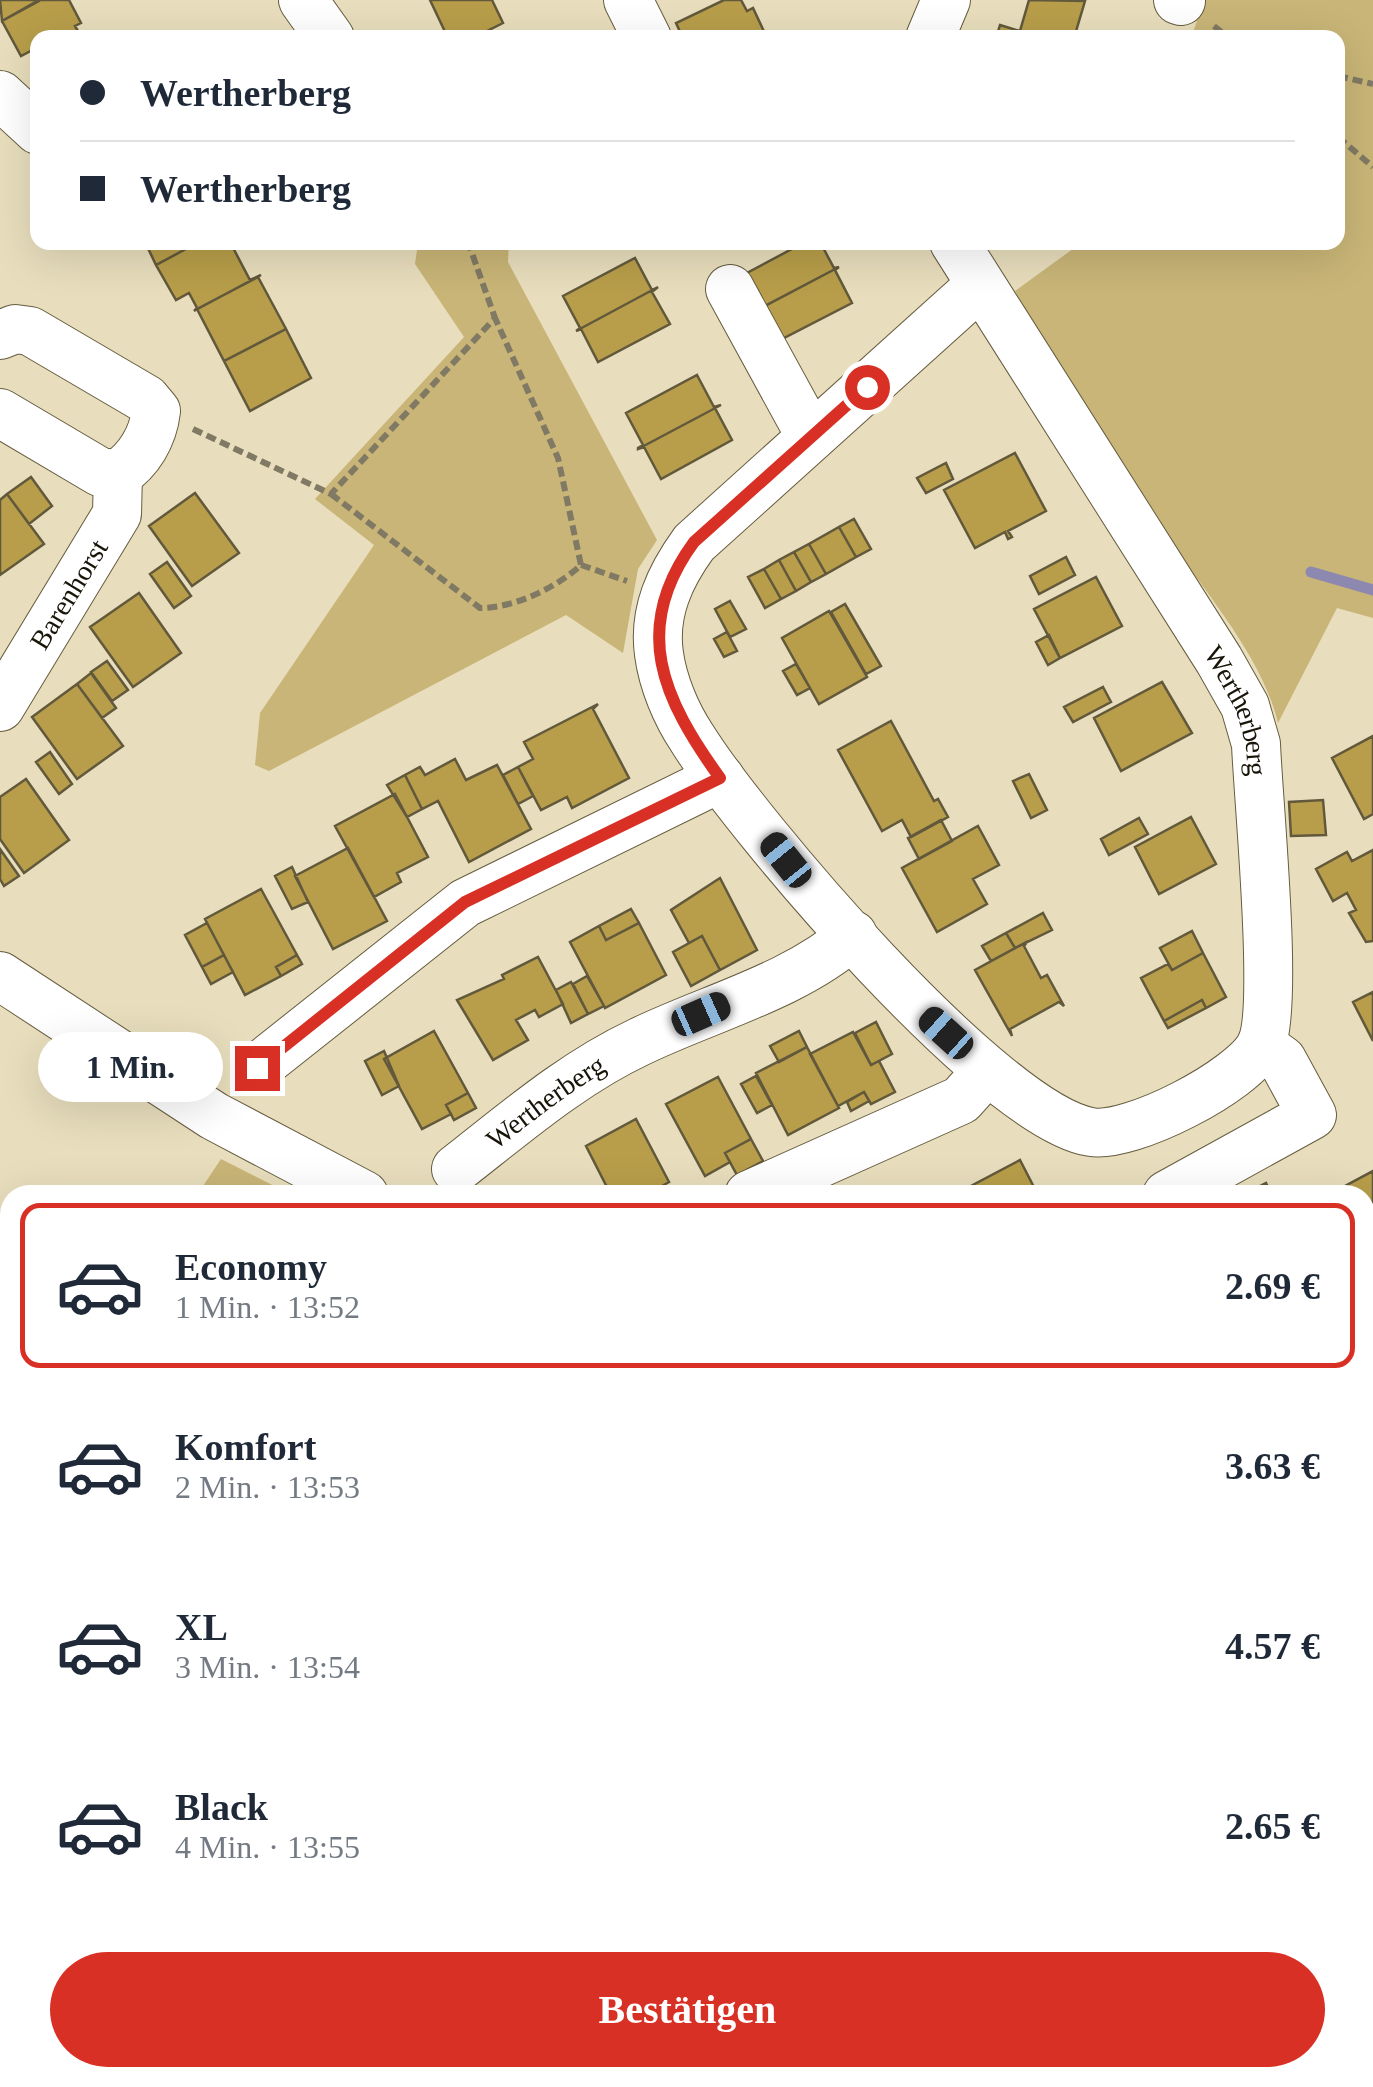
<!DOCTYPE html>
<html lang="de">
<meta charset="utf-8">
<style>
body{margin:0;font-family:"Times New Roman",serif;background:#f6f6f7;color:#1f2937;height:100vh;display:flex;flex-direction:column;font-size:38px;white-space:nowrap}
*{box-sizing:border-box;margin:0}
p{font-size:32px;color:#747a83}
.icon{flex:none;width:55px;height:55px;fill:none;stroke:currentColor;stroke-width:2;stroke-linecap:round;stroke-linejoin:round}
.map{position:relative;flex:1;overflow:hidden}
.sheet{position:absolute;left:0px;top:1185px;width:1375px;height:902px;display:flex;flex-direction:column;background:#fff;border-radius:30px 30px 0 0;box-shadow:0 10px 40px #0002}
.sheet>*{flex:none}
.hud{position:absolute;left:30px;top:30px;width:1315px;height:220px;border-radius:20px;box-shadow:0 10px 40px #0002;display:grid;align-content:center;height:220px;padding:0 50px;background:#fff}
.end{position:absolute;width:45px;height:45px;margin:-22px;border:12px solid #d93025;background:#fff;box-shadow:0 0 0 5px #fff}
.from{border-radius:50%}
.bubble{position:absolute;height:70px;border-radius:35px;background:#fff;box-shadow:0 10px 40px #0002;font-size:32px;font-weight:700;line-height:70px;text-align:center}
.car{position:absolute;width:30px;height:60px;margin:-30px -15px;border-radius:12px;box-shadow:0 0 8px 2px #0007;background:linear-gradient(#222 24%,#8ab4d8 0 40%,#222 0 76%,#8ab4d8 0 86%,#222 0)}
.hud b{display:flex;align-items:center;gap:35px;height:95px;font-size:38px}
.hud b+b{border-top:2px solid #e0e1e3}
.hud i{width:25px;height:25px;background:#1f2937}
ul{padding:18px 0 0;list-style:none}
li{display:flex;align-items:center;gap:30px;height:165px;margin:0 20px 15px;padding:0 30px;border:5px solid transparent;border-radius:20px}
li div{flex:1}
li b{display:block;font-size:38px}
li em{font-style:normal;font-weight:700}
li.on{border-color:#d93025}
li>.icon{width:90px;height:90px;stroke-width:1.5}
.cta{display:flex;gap:20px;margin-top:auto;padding:20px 50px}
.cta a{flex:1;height:115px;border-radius:60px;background:#d93025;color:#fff;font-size:40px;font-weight:700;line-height:115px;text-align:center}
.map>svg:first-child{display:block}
.green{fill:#c9b577}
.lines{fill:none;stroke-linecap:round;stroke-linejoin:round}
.stream{stroke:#8d88b0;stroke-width:11}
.building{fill:#b89e4a;stroke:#62593c;stroke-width:2.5}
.minor-casing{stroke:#665c3f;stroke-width:50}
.path{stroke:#807963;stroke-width:6;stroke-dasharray:10 5;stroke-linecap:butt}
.minor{stroke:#fff;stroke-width:48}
.route{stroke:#d93025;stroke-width:12}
.labels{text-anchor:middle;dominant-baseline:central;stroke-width:9;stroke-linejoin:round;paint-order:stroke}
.street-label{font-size:28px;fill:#181408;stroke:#f6ebca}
</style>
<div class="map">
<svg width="1373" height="2087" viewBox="0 0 1373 2087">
<rect width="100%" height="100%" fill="#e8debd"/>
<!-- green -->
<path class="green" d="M1205 0H1373V618L1337 608 1278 723C1262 657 1207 595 1169 539 1115 457 1063 376 1015 291L1081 243 1338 242V38L1191 37Z
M418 243H509L508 262 657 540 638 569 623 653 566 615 269 771 255 765 260 713 374 545 315 499 464 337 415 264Z
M221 1159 292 1195H197Z
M10 1481V1781H0V1496Z
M1365 2047 1373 2055V2087H190L197 2078H1365Z"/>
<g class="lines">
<!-- stream -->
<path class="stream" d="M1311 572 1373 590
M0 1765 10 1766
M621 2078 635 2087"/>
</g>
<!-- building -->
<path class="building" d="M0 0H39V1L2 21Z
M39 0H69L81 23 75 26 82 38H38V47L21 56 2 21Z
M430 0H492L503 23 473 38H448Z
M724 0H741L747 11 753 8 767 38H683L676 23Z
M1029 0 1085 1 1074 38H1039L1020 31Z
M1000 25 1036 36V38H996Z
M145 242H199L156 265Z
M199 242H230L250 280 261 275 194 311 197 308 189 293 176 300 156 265Z
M805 242H820L834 268 839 267 761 308 745 274Z
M635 258 652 290 658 287 576 331 580 328 563 296Z
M839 267 835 270 852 303 780 340 761 308Z
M258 277 286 329 224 361 197 309Z
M658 287 652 292 670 324 598 362 581 329 576 331Z
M286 329 311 378 250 411 224 361Z
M697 375 714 407 721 405 638 449V448L643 445 626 413Z
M721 405 715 408 732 440 661 479 644 447 638 449Z
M1015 453 1046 511 1008 531 1012 537 1008 539 1005 532 975 548 944 490Z
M946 463 953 479 926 493 917 478Z
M31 477 52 506 29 524 7 494Z
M195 493 239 553 192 586 149 526Z
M7 494 44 544 0 575V500Z
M854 519 871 549 856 557 839 527Z
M839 527 856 557 826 574 809 544Z
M809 544 826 574 811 582 794 552Z
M794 552 811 582 796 591 779 560Z
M1066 557 1075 575 1039 594 1030 576Z
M779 560 796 591 781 599 764 569Z
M167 562 191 596 174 608 150 574Z
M764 569 781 599 765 608 748 577Z
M1096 577 1122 626 1060 658 1034 609Z
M139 593 181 653 133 687 90 627Z
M730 601 746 629 730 637 715 609Z
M845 604 881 666 866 674 831 612Z
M829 611 867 677 819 704 782 638Z
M727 632 737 651 724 657 714 639Z
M1049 635 1060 658 1048 665 1036 642Z
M107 661 128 690 112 701 91 672Z
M796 664 810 688 797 695 783 671Z
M91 673 116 708 102 718 77 684Z
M1162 682 1192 733 1121 771 1094 718Z
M77 684 123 746 77 779 32 717Z
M1103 687 1111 702 1073 722 1064 707Z
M598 704 593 709 629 778 572 808 567 797 541 810 518 767 533 759 524 742Z
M891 721 934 801 938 799 948 817 911 837 902 820 882 831 838 750Z
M1373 736V814L1364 819 1332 758Z
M50 752 72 784 59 794 36 762Z
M455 759 466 780 497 765 531 829 469 862 438 801 422 809 405 775 420 767 425 775Z
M518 767 533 796 518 804 503 775Z
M1029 774 1047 810 1031 818 1013 781Z
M405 775 422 809 407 817 387 785Z
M26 779 69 840 24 873 0 839V797Z
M395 794 428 857 397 873 401 882 374 897 335 826Z
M1323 800 1326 835 1291 836 1289 802Z
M1191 817 1216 864 1159 894 1135 847Z
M1139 818 1148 834 1109 855 1101 839Z
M941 820 952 841 919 859 908 838Z
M978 826 999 865 973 879 987 904 937 932 902 868Z
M348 848 387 921 333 949 295 876Z
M0 849 19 876 4 886 0 879Z
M1373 850V941L1366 942 1349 913 1356 910 1347 893 1333 901 1316 869 1347 852 1352 861Z
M292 867 308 902 292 909 275 876Z
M720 878 757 950 720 970 702 936 689 943 671 910Z
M261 889 297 955 276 967 281 976 245 995 205 919Z
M631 909 639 923 606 940 599 926Z
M1043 913 1052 930 1015 948 1006 933Z
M207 923 224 955 202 967 185 935Z
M639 923 666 975 605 1008 570 942 599 926 606 940Z
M1192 931 1203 953 1172 970 1160 948Z
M1006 933 1015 948 991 961 982 946Z
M702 936 720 970 691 986 673 952Z
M1028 941 1024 946 1041 978 1047 975 1064 1006 1059 1002 1010 1029 1012 1036 975 970Z
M1203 953 1226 997 1206 1008 1202 1000 1164 1021 1141 978 1168 964 1172 970Z
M224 955 233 972 211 984 202 967Z
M297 955 302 964 281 976 276 967Z
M538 957 563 1004 539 1017 535 1010 516 1020 528 1040 493 1060 457 1000 504 979 502 975Z
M587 976 604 1006 588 1014 573 984Z
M571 982 588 1014 571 1023 556 990Z
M1373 992V1041L1353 1002Z
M1202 1000 1206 1008 1168 1028 1164 1021Z
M876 1022 892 1054 871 1065 855 1033Z
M434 1031 468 1093 446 1105 451 1114 422 1129 384 1059Z
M799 1031 807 1047 779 1062 770 1046Z
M853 1032 871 1065 879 1061 895 1092 871 1104 864 1092 838 1106 810 1054Z
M807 1047 839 1108 788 1135 756 1073Z
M384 1051 399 1086 382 1095 365 1061Z
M756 1076 772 1105 757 1113 741 1084Z
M718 1077 751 1139 725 1153 730 1162 705 1176 666 1104Z
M864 1092 869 1101 851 1111 847 1102Z
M468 1093 476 1108 454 1120 446 1105Z
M636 1119 669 1182 646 1195H611L586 1146Z
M751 1139 763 1161 737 1175 725 1153Z
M1020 1160 1038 1195H973L969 1187Z
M1373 1171V1234L1365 1238V1195H1328Z
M1266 1183 1272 1195H1243Z
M0 1912 10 1918V1957L0 1951Z
M3 1953 10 1957V1998L0 1992Z
M10 2070V2078H86L80 2087H0Z"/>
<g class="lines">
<defs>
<g id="minor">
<path d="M303 0 330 38"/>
<path d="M628 0 647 38"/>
<path d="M1178 0 1181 1"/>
<path d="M930 38 946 0"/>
<path d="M0 95 38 130"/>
<path id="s1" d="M954 242 1219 660 1245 706 1256 744C1258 798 1279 1007 1261 1045 1243 1081 1130 1139 1091 1132 993 1116 747 826 692 738 676 714 663 683 659 654 653 612 670 576 694 543L978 287"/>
<path d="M730 289 811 437"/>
<path d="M0 335 15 329 30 331 146 399 156 411C153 437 139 460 118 474L100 472 0 413"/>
<path id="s2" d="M0 707 117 514 118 474"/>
<path d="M0 976 214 1116 364 1195"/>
<path d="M257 1068 465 903 720 778"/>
<path id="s3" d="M456 1169C515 1123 571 1074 639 1042 709 1008 794 987 853 935"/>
<path d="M749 1195 961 1100 987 1071"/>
<path d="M1167 1195 1312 1115 1282 1060 1261 1045"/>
<path d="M1365 1614 1373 1617"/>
</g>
</defs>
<!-- minor casing -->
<use href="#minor" class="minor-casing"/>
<!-- path -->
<path class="path" d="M1214 26 1229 38
M1338 76 1373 84
M1338 137 1373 167
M193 429 331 494 495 318 468 242
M331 494 480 608C514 608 556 588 581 565L558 458 495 318
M581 565 627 581"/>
<!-- minor -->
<use href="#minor" class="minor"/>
</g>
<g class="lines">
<!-- route -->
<path class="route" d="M257 1068 465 902 720 778C663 699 630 629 694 542L867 387"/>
</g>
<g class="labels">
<!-- street labels -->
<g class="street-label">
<text stroke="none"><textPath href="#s2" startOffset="132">Barenhorst</textPath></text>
<text stroke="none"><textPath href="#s1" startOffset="550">Wertherberg</textPath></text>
<text stroke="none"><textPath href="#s3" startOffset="112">Wertherberg</textPath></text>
</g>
</g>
</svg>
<i class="end from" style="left:867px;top:387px"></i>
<i class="end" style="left:257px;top:1068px"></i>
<div class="bubble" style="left:38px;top:1032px;width:185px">1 Min.</div>
<i class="car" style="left:786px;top:860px;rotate:321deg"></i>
<i class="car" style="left:701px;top:1014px;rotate:66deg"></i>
<i class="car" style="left:946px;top:1033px;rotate:312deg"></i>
<div class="hud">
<b><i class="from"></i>Wertherberg</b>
<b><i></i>Wertherberg</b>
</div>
<section class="sheet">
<ul>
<li class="on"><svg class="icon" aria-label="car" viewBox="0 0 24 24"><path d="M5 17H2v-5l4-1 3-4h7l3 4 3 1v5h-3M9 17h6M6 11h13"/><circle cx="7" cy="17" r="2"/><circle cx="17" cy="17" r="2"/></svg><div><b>Economy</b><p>1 Min. · 13:52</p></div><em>2.69 €</em></li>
<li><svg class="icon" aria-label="car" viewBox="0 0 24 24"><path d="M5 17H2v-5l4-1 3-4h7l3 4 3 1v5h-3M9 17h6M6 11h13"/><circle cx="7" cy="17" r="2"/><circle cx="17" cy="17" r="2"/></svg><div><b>Komfort</b><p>2 Min. · 13:53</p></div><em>3.63 €</em></li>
<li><svg class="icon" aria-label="car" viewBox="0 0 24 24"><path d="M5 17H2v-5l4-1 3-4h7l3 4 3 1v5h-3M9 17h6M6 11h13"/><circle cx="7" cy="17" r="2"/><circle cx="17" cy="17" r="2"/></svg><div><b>XL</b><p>3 Min. · 13:54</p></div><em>4.57 €</em></li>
<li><svg class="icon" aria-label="car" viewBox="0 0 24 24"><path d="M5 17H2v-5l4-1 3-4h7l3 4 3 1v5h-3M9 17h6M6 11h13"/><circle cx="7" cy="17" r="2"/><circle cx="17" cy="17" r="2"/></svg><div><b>Black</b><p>4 Min. · 13:55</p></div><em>2.65 €</em></li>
</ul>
<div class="cta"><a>Bestätigen</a></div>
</section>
</div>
